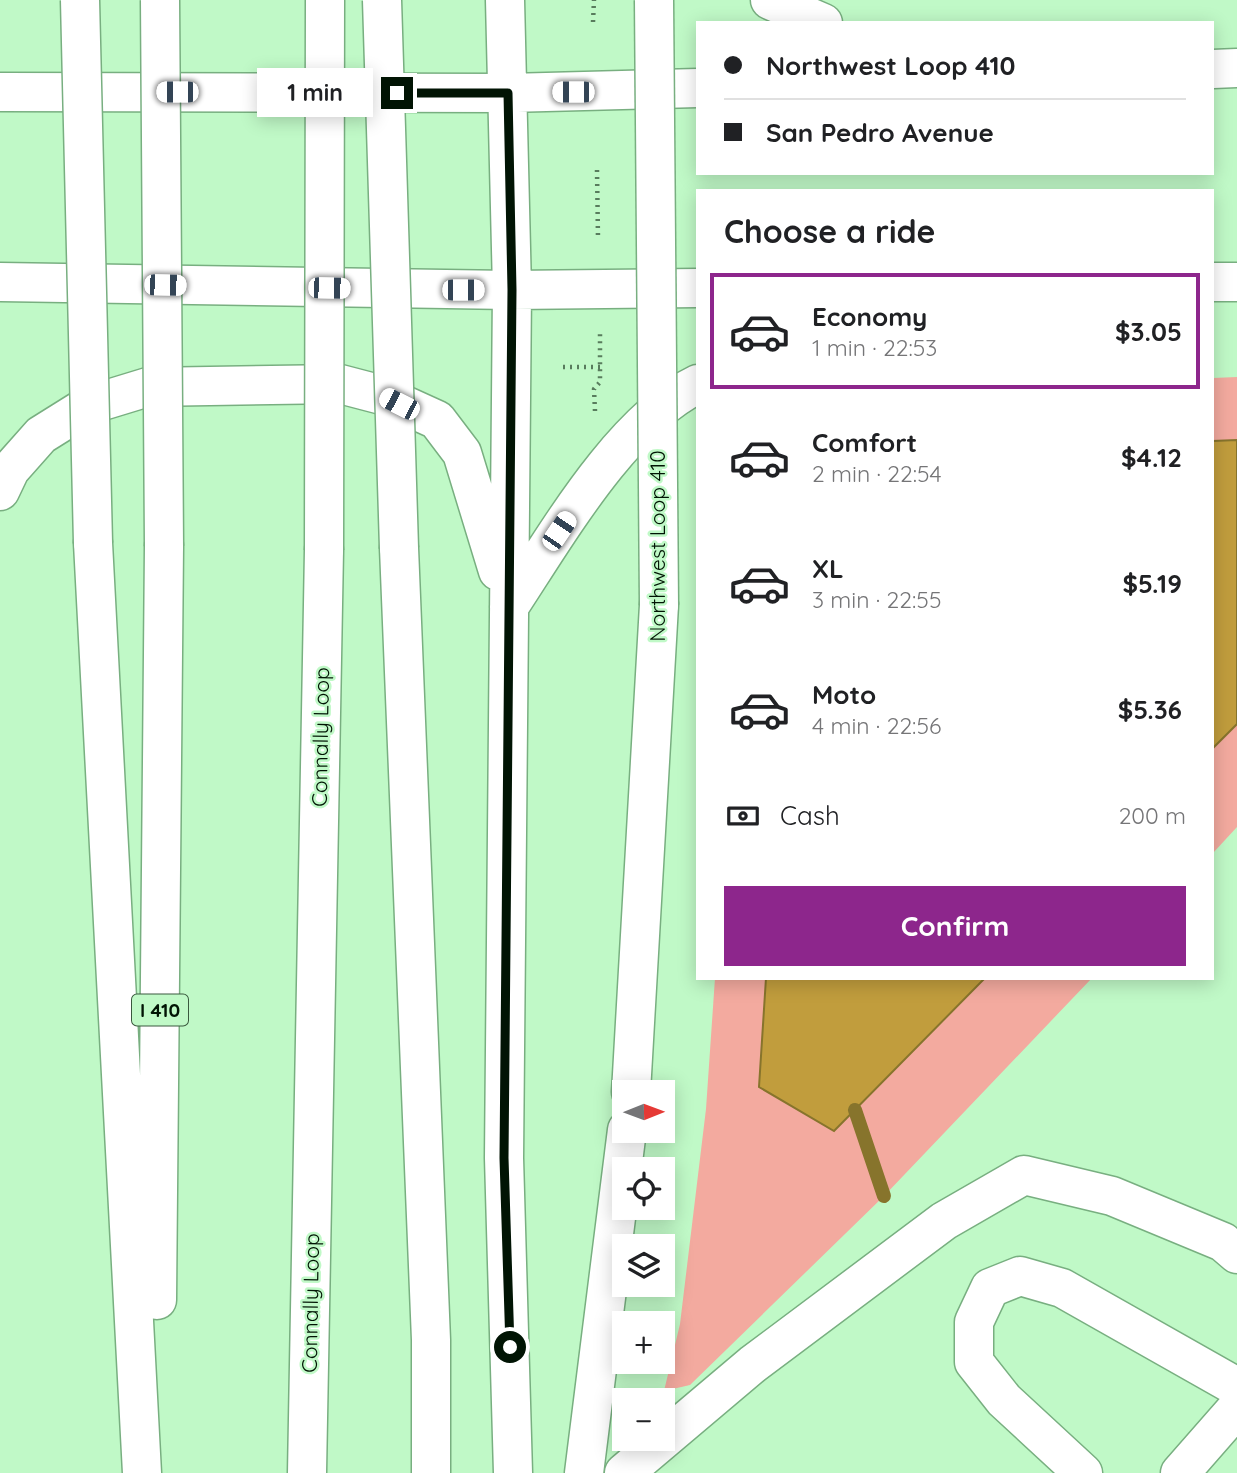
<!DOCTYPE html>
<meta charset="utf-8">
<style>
body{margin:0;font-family:Quicksand,sans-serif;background:#f6f6f6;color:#202124;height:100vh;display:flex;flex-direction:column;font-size:26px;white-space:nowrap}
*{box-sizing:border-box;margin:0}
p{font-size:23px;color:#757577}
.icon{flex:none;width:38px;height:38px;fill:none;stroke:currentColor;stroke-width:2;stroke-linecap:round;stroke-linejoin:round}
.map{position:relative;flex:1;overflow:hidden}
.side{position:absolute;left:696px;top:189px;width:518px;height:791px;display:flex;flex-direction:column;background:#fff;border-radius:0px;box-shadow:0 4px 18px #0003}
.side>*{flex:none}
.banner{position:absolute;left:696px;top:21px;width:518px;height:154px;border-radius:0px;box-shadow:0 4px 18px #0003;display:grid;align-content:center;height:154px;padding:0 28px;background:#fff}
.needle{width:46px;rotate:89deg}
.buttons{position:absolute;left:612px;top:1080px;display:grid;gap:14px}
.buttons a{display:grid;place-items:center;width:63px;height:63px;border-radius:0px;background:#fff;box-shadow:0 4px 18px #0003;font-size:35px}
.end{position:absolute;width:32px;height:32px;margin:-16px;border:9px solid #011404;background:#fff;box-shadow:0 0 0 4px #fff}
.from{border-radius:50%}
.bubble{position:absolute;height:49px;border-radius:0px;background:#fff;box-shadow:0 4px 18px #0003;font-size:23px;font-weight:800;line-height:49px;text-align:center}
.car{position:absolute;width:21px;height:42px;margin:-21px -10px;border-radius:9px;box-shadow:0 0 5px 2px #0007;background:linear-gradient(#fff 24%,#345 0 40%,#fff 0 76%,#345 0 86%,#fff 0)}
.banner b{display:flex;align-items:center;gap:24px;height:66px;font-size:26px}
.banner b+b{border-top:2px solid #e0e0e0}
.banner i{width:18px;height:18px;background:#202124}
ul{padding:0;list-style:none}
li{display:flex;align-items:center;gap:21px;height:116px;margin:0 14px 10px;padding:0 14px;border:4px solid transparent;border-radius:0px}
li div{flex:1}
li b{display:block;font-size:26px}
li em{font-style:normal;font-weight:800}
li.selected{border-color:#8d268c}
li>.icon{width:63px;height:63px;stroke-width:1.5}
h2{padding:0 28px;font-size:32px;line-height:84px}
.pay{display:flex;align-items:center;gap:18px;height:77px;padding:0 28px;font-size:26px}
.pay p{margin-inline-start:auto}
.primary-button{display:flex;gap:14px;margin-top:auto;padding:14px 28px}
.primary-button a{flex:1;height:80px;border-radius:0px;background:#8d268c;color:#fff;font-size:28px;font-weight:800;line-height:80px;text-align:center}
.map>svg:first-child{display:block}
.green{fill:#f3aa9f}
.water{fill:#c19d3d;stroke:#87742c;stroke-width:2}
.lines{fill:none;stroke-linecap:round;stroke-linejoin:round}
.stream{stroke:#87742c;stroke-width:14}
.minor-casing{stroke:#78af80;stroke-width:41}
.major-casing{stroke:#78af80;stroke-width:41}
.highway-casing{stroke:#78af80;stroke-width:41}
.path{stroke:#587c5d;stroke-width:4.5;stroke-dasharray:2 5;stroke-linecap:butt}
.minor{stroke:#fff;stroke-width:38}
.major{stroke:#fff;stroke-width:38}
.highway{stroke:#fff;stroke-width:38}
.major-bridge-casing{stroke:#78af80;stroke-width:41;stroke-linecap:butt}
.highway-bridge-casing{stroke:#78af80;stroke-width:41;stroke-linecap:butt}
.major-bridge{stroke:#fff;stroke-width:38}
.highway-bridge{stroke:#fff;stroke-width:38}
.route{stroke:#011404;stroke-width:9}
.labels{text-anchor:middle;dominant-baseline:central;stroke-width:5;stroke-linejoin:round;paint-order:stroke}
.shield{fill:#c0f9c7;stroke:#3a593e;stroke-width:2}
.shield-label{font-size:19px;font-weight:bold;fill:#011404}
.street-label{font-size:21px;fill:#011404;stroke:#c0f9c7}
</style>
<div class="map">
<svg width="1237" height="1473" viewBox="0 0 1237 1473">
<rect width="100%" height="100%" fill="#c0f9c7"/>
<!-- green -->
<path class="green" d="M1237 377V827L1213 853V378Z
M715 978H1092L884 1196 690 1385 664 1391 680 1324 706 1109Z"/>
<!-- water -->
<path class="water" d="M1237 440V724L1213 748V441Z
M766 978H985L834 1131 759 1087Z"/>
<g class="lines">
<!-- stream -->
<path class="stream" d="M855 1110 884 1196"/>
<defs>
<path id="minor" d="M624 1473 753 1364 944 1221 1024 1175 1112 1196 1223 1242 1237 1254
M1083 1473 1004 1400 974 1362V1322L990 1288 1020 1276 1062 1288 1237 1387
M1180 1473 1237 1408"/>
<path id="major" d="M505 0 512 290 504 1158 513 1473
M770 0 823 23
M1213 69 1237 68
M0 92 508 93 698 88
M0 282 512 290 698 288
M1213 282H1237
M0 491 10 470 41 435 89 405 148 387 340 384 382 395 437 420 462 453 498 571
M509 607C556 536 621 421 698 384
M631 1092 659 605
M584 1473 627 1130"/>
<path id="highway" d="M93 543 142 1473
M399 548 431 1340V1473
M157 1300 164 546
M307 1473 324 550"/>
</defs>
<!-- minor casing -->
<use href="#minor" class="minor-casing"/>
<!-- major casing -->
<use href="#major" class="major-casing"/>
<!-- highway casing -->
<use href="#highway" class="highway-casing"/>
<!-- path -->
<path class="path" d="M593 22 594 0
M597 170 598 239
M563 367H600
M595 411 594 389 600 382V334"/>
<!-- minor -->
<use href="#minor" class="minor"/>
<!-- major -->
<use href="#major" class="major"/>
<!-- highway -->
<use href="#highway" class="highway"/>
<defs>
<path id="major-bridge" d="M654 0 659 605"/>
<path id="highway-bridge" d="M80 0 93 543
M160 0 164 546
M382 0 399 548
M324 550 325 0"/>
</defs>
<!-- major-bridge casing -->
<use href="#major-bridge" class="major-bridge-casing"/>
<!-- highway-bridge casing -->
<use href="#highway-bridge" class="highway-bridge-casing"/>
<!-- major-bridge -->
<use href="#major-bridge" class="major-bridge"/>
<!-- highway-bridge -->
<use href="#highway-bridge" class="highway-bridge"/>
</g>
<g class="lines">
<!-- route -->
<path class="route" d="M397 93H508L512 290 504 1158 510 1347"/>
</g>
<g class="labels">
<!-- shield labels -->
<rect class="shield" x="132" y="994.5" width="56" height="31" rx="5"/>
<g class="shield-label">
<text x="160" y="1010">I 410</text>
</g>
<!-- street labels -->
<g class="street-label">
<text transform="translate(657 546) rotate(-90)">Northwest Loop 410</text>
<text transform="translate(320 737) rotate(-89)">Connally Loop</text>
<text transform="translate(310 1303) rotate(-89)">Connally Loop</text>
</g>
</g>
</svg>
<div class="buttons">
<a><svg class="needle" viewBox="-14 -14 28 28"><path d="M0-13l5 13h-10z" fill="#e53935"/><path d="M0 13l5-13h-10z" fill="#757577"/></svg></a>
<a><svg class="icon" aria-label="locate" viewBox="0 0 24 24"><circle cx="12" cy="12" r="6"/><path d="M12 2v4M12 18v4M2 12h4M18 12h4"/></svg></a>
<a><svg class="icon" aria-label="layers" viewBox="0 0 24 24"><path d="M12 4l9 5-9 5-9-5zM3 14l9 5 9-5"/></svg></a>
<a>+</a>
<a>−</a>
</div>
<i class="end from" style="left:510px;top:1347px"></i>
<i class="end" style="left:397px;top:93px"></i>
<div class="bubble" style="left:257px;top:68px;width:116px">1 min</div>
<i class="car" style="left:177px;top:92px;rotate:270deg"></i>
<i class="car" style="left:573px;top:92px;rotate:270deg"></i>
<i class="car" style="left:165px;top:285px;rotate:91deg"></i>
<i class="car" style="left:329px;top:288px;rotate:91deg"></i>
<i class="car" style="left:463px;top:290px;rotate:90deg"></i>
<i class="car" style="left:399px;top:404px;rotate:297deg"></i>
<i class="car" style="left:559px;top:531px;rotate:34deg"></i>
<div class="banner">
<b><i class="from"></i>Northwest Loop 410</b>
<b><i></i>San Pedro Avenue</b>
</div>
<section class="side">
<h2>Choose a ride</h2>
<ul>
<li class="selected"><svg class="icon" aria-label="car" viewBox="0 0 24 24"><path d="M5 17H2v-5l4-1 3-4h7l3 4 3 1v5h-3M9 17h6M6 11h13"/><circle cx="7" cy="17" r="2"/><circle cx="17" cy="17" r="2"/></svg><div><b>Economy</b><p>1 min · 22:53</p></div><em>$3.05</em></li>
<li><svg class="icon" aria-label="car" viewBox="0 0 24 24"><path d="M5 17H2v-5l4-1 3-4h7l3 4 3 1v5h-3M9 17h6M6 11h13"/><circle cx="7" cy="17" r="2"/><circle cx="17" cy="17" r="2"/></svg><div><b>Comfort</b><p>2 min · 22:54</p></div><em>$4.12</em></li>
<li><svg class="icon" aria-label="car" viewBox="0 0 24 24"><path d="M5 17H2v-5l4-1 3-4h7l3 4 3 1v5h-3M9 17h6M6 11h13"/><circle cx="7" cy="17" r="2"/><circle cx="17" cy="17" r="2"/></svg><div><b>XL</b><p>3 min · 22:55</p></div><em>$5.19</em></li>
<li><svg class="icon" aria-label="car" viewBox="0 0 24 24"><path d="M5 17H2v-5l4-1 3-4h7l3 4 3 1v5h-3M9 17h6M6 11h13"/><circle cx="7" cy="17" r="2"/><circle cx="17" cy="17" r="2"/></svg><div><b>Moto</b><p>4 min · 22:56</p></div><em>$5.36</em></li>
</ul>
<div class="pay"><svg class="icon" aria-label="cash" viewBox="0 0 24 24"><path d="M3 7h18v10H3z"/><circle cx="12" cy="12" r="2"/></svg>Cash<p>200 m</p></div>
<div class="primary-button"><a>Confirm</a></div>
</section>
</div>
